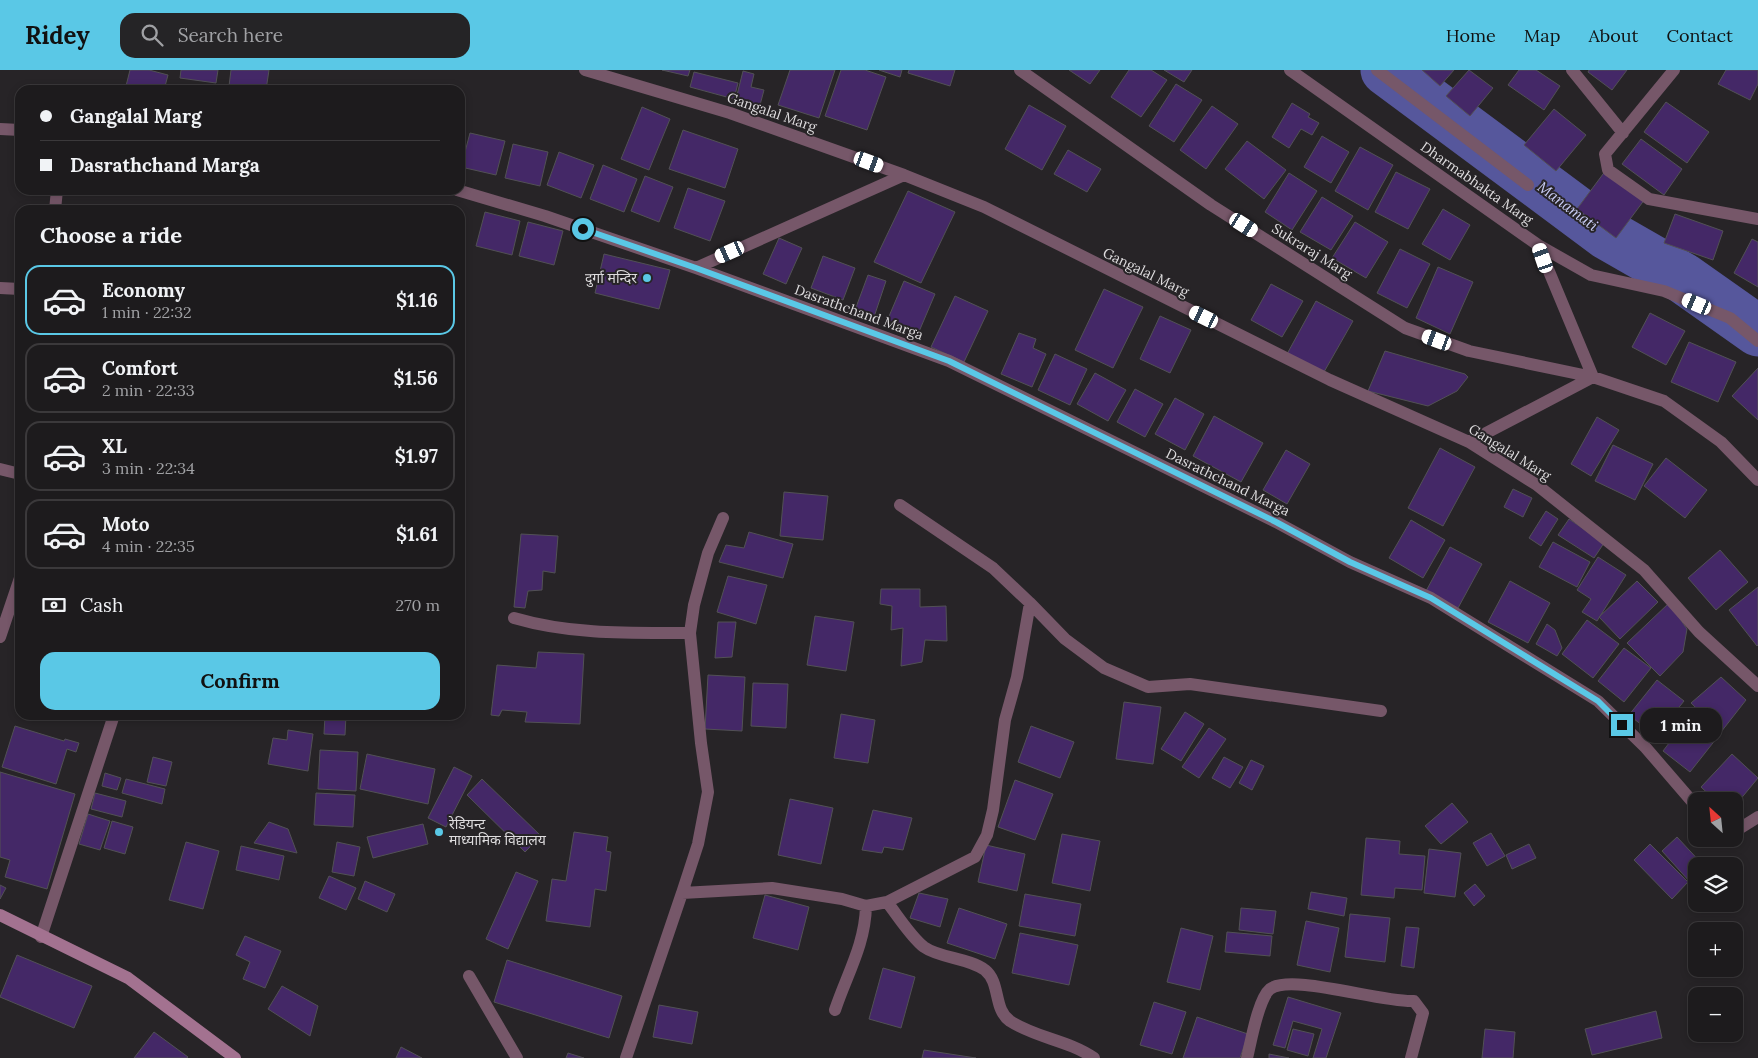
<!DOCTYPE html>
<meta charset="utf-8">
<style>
body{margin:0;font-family:Lora,"Noto Sans Devanagari",serif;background:#252426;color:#f1f3f6;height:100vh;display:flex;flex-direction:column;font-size:19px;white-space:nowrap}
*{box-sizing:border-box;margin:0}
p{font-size:16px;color:#a0a1a4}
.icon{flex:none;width:28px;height:28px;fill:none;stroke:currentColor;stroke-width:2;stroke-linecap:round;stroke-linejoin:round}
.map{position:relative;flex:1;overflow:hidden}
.side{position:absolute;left:15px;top:135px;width:450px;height:515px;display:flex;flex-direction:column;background:#1d1b1d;border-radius:15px;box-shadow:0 2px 8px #0003,0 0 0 1px #3b393b}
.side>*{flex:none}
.hud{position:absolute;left:15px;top:15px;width:450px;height:110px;border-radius:15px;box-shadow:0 2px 8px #0003,0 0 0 1px #3b393b;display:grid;align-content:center;height:110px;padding:0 25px;background:#1d1b1d}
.needle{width:32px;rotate:333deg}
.controls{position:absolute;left:1688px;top:722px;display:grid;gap:10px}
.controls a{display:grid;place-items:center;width:55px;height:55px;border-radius:10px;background:#1d1b1d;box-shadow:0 2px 8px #0003,0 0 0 1px #3b393b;font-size:25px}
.end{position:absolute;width:22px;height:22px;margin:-11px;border:6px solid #5ac8e6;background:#111;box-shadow:0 0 0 2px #111}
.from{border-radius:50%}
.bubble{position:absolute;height:35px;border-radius:15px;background:#1d1b1d;box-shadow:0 2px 8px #0003,0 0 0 1px #3b393b;font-size:16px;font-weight:700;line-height:35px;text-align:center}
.car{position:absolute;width:15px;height:30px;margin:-15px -8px;border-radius:6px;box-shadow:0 0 4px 1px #0007;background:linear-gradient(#fff 24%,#345 0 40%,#fff 0 76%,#345 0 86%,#fff 0)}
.hud b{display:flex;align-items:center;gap:18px;height:48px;font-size:19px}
.hud b+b{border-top:1px solid #3b393b}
.hud i{width:12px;height:12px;background:#f1f3f6}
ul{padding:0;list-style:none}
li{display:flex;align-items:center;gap:15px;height:70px;margin:0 10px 8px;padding:0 15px;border:2px solid #3b393b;border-radius:15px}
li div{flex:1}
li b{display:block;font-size:19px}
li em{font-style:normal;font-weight:700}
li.current{border-color:#5ac8e6}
li>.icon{width:45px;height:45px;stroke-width:1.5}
h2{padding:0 25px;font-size:22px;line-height:60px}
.pay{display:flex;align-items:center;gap:12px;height:55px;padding:0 25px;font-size:19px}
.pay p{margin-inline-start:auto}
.action{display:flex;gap:10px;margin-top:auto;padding:10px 25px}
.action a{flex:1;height:58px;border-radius:15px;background:#5ac8e6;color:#111;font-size:20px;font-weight:700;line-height:58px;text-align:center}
header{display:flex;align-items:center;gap:30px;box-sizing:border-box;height:70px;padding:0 25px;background:#5ac8e6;color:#111}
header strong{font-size:24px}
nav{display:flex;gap:28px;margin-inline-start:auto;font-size:18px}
.search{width:350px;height:45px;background:#252426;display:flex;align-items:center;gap:12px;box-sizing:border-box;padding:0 18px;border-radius:15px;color:#a0a1a4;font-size:19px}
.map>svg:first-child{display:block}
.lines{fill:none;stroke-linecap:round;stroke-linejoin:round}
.river{stroke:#56579c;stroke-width:51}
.building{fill:#442867;stroke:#525155}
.street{stroke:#765769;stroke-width:12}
.secondary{stroke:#a37290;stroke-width:12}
.route{stroke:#5ac8e6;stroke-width:6}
.poi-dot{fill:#5ac8e6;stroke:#272427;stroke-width:2}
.labels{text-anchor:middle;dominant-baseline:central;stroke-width:4;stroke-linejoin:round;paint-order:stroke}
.street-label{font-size:14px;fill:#dedcde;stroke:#272427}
.poi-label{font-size:14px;fill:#dedcde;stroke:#272427;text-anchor:end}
.water-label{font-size:15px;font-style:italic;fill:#cacef6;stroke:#272427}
</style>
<header>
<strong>Ridey</strong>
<div class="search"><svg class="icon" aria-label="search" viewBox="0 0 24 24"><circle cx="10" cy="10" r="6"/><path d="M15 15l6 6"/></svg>Search here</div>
<nav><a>Home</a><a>Map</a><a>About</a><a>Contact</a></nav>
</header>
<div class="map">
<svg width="1758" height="988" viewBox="0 0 1758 988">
<rect width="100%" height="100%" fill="#272427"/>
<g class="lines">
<!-- river -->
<path class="river" d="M1386 0 1608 165 1683 208 1758 261"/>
</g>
<!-- building -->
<path class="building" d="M130 0H149L168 5 164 20H125Z
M181 0H218L216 13 180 8Z
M231 0H269L266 20 229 16Z
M662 0H690L688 6Z
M790 0H835L819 48 778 35Z
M841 0H865L886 7 867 60 825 46Z
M879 0H902L900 7Z
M909 0H955L950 16 908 3Z
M1069 0H1100L1090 14Z
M1129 0H1151L1167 10 1141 47 1111 27Z
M1164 0H1192L1184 12Z
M1422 0H1454L1440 16Z
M1469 0 1493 18 1470 46 1446 26Z
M1519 0H1536L1560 16 1544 40 1508 15Z
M1589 0H1627L1612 20 1588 2Z
M1726 0H1758V14L1750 30 1718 14Z
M743 1 754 4 751 17 764 20 760 35 736 29Z
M694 2 738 13 734 29 690 17Z
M1176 14 1202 30 1174 72 1149 56Z
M1666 32 1709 62 1687 93 1644 62Z
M1292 33 1310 44 1308 47 1319 53 1312 65 1301 59 1289 78 1272 67Z
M1029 35 1066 56 1042 100 1005 79Z
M1212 36 1238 54 1206 99 1180 80Z
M642 37 670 49 649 100 621 89Z
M1554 39 1586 65 1556 101 1524 75Z
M683 60 738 79 725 118 669 99Z
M470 63 505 71 496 105 461 97Z
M1322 66 1349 82 1331 113 1304 97Z
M1641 69 1682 99 1664 125 1622 94Z
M1247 71 1286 100 1264 129 1225 99Z
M513 74 548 82 540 116 505 108Z
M1360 77 1393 95 1368 140 1335 121Z
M1068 80 1101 99 1087 122 1054 104Z
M559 82 594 95 581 128 547 115Z
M603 95 637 109 624 142 590 129Z
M1606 100 1645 129 1616 168 1577 139Z
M1396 102 1430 119 1408 159 1375 142Z
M1289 103 1317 121 1292 160 1265 142Z
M645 106 673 117 659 152 631 141Z
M688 118 725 131 710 171 674 158Z
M213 120H234L233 124Z
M908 121 955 142 921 213 874 192Z
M1322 127 1353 146 1331 180 1300 162Z
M1443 139 1470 155 1450 190 1422 174Z
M485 142 520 151 512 185 476 176Z
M1675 144 1723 161 1713 190 1664 173Z
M528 152 563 161 554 195 519 186Z
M1355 152 1388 172 1366 208 1332 188Z
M779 168 802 178 786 214 763 204Z
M1752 169 1758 172V217L1734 203Z
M1400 179 1430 194 1407 238 1377 223Z
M604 184 670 200 659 239 595 223Z
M823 186 855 198 843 230 811 218Z
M1438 197 1473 212 1450 264 1416 248Z
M868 205 886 211 874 247 855 240Z
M904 211 935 224 918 264 887 251Z
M1271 214 1303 231 1282 267 1251 250Z
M1104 219 1143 237 1113 298 1075 280Z
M955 226 988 241 964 292 931 277Z
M1316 231 1353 251 1324 302 1287 284Z
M1650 243 1685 261 1666 295 1632 277Z
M1160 246 1191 260 1170 303 1140 289Z
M1019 263 1036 269 1033 278 1046 284 1032 317 1001 304Z
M1689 272 1736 292 1718 332 1671 312Z
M1385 281 1465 304 1468 307 1457 321 1428 336 1368 321Z
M1055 284 1087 299 1070 335 1038 320Z
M1758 298V350L1732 326Z
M1095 303 1126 320 1108 351 1077 334Z
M1135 319 1163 334 1145 367 1117 352Z
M1175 328 1204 344 1185 380 1155 364Z
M1214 346 1263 373 1241 412 1193 386Z
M1597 347 1619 360 1591 406 1571 394Z
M1613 375 1653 394 1635 430 1595 411Z
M1440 378 1475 397 1443 456 1408 438Z
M1286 380 1310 394 1287 434 1263 420Z
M1666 388 1707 420 1685 448 1644 416Z
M1513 419 1532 428 1523 447 1504 437Z
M460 422 464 423 460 440Z
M784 422 828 426 823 470 780 466Z
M1546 441 1558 449 1541 476 1529 468Z
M1569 449 1604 473 1594 488 1558 465Z
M1411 450 1445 470 1423 508 1389 488Z
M749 462 793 474 783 508 719 492 726 475 744 478Z
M521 464 558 466 555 503 543 501 542 520 528 521 525 538 514 537Z
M1553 472 1590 492 1577 517 1539 497Z
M1450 477 1482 494 1458 538 1426 521Z
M1720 480 1748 512 1716 540 1688 508Z
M1598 487 1626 505 1597 551 1582 542 1591 529 1577 520Z
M728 506 767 515 756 554 717 542Z
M1510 511 1550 533 1528 573 1488 552Z
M1637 511 1658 532 1620 569 1599 547Z
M1758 517V575L1757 576 1729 540Z
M881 519H920V537L946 536 947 571 925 570 922 592 901 596 903 558 891 560 892 536 880 534Z
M1669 533 1687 559 1683 582 1660 606 1627 573Z
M815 546 854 552 846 601 807 595Z
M1587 550 1619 574 1593 608 1562 584Z
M718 552H736L732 587 715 588Z
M1547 554 1555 560 1562 578 1557 586 1536 574Z
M1624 578 1651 598 1624 632 1598 611Z
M538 582 584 584 580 654 525 652 527 642 502 640 499 646 491 645 497 595 536 598Z
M708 605 745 607 742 661 705 659Z
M1721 607 1746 630 1721 662 1691 633Z
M1657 610 1684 631 1656 666 1629 645Z
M753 613 788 614 786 658 751 656Z
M1124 632 1161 637 1153 694 1116 689Z
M1185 642 1204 654 1181 691 1161 679Z
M1692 643 1720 664 1690 702 1663 681Z
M841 644 875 650 868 693 834 688Z
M294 645H319V648Z
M325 645H346L345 665 324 664Z
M15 656 64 671 65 669 79 673 76 682 67 679 56 714 2 697Z
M1031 656 1074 672 1060 708 1018 692Z
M1209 658 1226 669 1199 708 1182 697Z
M288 660 313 664 308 701 268 694 273 668 287 670Z
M320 680 358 682 356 721 318 719Z
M367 684 435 699 428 734 360 719Z
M1732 684 1758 708 1734 737V731H1716L1701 717Z
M153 687 172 692 166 716 147 712Z
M1224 687 1243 697 1230 718 1212 708Z
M1251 690 1264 696 1252 720 1239 713Z
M454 697 472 706 446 757 428 748Z
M0 702 75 724 47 819 5 807 10 790 0 787Z
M105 703 121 708 117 720 102 716Z
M126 709 165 719 162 734 122 723Z
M482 709 541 766 525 782 467 725Z
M1015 710 1053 724 1035 770 998 757Z
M95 723 126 731 122 747 91 739Z
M316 723 355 725 353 757 314 755Z
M790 729 833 738 821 794 778 785Z
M1452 733 1468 752 1441 774 1425 756Z
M873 740 912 748 903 780 884 777 882 783 862 780Z
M88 744 110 751 100 780 79 774Z
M112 751 133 757 125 784 104 778Z
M269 752 288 759 297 783 254 773Z
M423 754 428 774 373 788 367 767Z
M574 762 608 767 606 781 611 782 606 821 595 819 590 857 546 851 552 809 566 811Z
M1491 763 1505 786 1487 796 1473 773Z
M1062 764 1100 771 1090 821 1052 813Z
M1677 767 1704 796H1696V806L1690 812 1662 781Z
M1366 768 1400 771 1399 784 1425 786 1422 820 1395 818 1394 828 1361 825Z
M186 772 219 781 203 839 169 830Z
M337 772 360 777 354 806 332 802Z
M1529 774 1536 788 1512 799 1506 785Z
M1650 774 1688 812 1672 829 1634 790Z
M986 775 1025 784 1017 821 978 812Z
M241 776 284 786 279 810 236 800Z
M1429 779 1461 783 1455 827 1424 823Z
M516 802 538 811 508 879 486 869Z
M329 806 356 818 346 840 319 828Z
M365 811 395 824 387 842 358 829Z
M1475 814 1485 826 1474 836 1464 823Z
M0 815 6 818 0 829Z
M1311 822 1347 828 1344 846 1308 839Z
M919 823 948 829 940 857 910 848Z
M1025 824 1081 834 1075 866 1019 856Z
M765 825 809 837 798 880 753 868Z
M959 838 1007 854 995 889 947 873Z
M1241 838 1276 841 1273 864 1239 860Z
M1350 844 1390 848 1385 892 1345 887Z
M1306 851 1339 858 1330 902 1297 895Z
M1406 857 1419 858 1414 898 1401 896Z
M1181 858 1213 866 1200 920 1167 912Z
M1227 862 1272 866 1270 886 1225 882Z
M1020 863 1078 875 1069 915 1012 903Z
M245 866 281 881 265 918 243 909 250 892 236 885Z
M17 885 92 916 74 958 0 927Z
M507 890 622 926 609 968 494 932Z
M883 898 915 907 901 958 869 949Z
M282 916 318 936 310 966 268 939Z
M1288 927 1341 943 1326 988H1313L1322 959 1293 951 1285 978 1273 975Z
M1154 932 1186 942 1172 984 1140 975Z
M659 935 698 942 692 974 653 967Z
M1656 941 1662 968 1592 985 1585 959Z
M1197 947 1248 964 1240 988H1183Z
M1293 959 1314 964 1308 986 1287 980Z
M1485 959 1515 962 1513 988H1482Z
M154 962 188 987 187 988H134Z
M401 977 422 988H396Z
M924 980 976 988H922Z
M568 983 584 988H566Z
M1269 984 1289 988H1269Z"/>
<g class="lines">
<!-- street -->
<path class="street" d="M585 0 730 43 904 105 984 137 1330 310 1469 372 1537 415 1644 500 1699 562 1758 616
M1020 0 1211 135 1405 258 1469 281 1593 307 1664 331 1721 372 1758 410
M1290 0 1538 175 1593 307 1469 372
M1377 0 1528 115
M1572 0 1623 63
M1674 0 1605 84 1608 100 1649 129 1758 149
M0 59 20 60
M457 120 545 146 696 198 949 291 1276 452 1350 492 1431 528 1598 631 1646 678 1696 736
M55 140 57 120
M1538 175 1591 205 1664 221 1730 248 1758 271
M696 198 904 105
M0 218 20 219
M0 399 20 404
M900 435 993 498 1030 533
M514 548C572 565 631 563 690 563
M0 567 20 508
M1734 762 1758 747
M682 823 698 774 708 722 701 673 690 563 694 535 708 483 723 448
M887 832C898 846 911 867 924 877 939 888 969 888 985 900 1001 913 993 939 1010 951 1036 968 1068 970 1094 988
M41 867 114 645
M469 906 517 988
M835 940C847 904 865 875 866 836
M626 988 682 823 772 818 842 829 866 836 887 832 975 787 987 765 993 740 1005 650 1017 607 1030 533 1065 569 1104 598 1148 617 1190 614 1381 641
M1247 988C1251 972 1258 929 1270 919 1291 903 1382 933 1414 931L1423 943 1411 988"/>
<!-- secondary -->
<path class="secondary" d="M0 845 128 908 235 988"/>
</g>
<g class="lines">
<!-- route -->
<path class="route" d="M583 159 696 198 949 291 1276 452 1350 492 1431 528 1598 631 1622 655"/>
</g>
<!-- markers -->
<g class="poi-dot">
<circle cx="647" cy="208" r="5"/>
<circle cx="439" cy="762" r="5"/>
</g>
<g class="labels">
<!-- street labels -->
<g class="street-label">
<text transform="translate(772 42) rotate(19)">Gangalal Marg</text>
<text transform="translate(1477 113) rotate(35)">Dharmabhakta Marg</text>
<text transform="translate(1312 181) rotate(32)">Sukraraj Marg</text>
<text transform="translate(1146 202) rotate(26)">Gangalal Marg</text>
<text transform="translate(859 242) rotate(20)">Dasrathchand Marga</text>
<text transform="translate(1510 382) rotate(32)">Gangalal Marg</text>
<text transform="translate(1228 412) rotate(26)">Dasrathchand Marga</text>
</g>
<!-- poi labels -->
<g class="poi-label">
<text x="637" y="208">दुर्गा मन्दिर</text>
<text x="449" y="754" text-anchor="start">रेडियन्ट<tspan x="449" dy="16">माध्यामिक विद्यालय</tspan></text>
</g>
<!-- water labels -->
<g class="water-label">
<text transform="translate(1568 136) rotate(37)">Manamati</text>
</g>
</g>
</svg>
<div class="controls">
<a><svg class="needle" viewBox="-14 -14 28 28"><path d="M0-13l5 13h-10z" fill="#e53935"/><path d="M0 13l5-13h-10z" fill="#a0a1a4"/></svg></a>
<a><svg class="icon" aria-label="layers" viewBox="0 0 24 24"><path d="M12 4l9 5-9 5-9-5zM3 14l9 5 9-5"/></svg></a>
<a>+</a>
<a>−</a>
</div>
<i class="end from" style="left:583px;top:159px"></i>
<i class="end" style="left:1622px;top:655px"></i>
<div class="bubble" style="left:1640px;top:638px;width:82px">1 min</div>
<i class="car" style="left:869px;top:92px;rotate:110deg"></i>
<i class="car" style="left:1244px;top:155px;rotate:122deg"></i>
<i class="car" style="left:730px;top:182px;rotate:246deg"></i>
<i class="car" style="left:1543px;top:188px;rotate:341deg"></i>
<i class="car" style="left:1697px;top:234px;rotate:293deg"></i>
<i class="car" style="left:1204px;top:247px;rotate:296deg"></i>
<i class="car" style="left:1437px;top:270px;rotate:290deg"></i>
<div class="hud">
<b><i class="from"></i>Gangalal Marg</b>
<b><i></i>Dasrathchand Marga</b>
</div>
<section class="side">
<h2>Choose a ride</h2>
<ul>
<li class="current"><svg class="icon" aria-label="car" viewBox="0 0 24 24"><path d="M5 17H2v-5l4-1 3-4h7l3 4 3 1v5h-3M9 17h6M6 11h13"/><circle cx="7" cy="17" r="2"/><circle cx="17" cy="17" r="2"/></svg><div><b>Economy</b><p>1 min · 22:32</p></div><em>$1.16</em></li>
<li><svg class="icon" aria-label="car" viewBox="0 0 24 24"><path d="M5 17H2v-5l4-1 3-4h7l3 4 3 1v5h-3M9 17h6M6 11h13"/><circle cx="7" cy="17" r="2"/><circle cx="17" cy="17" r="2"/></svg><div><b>Comfort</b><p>2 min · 22:33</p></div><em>$1.56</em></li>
<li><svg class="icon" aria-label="car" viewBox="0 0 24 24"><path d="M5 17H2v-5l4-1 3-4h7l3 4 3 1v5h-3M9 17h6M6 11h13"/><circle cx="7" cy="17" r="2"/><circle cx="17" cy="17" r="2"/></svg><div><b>XL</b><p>3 min · 22:34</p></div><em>$1.97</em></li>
<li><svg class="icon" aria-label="car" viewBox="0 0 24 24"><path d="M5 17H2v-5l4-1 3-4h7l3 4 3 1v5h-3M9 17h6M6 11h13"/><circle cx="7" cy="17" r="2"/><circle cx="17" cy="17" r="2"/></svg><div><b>Moto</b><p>4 min · 22:35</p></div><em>$1.61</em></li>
</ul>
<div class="pay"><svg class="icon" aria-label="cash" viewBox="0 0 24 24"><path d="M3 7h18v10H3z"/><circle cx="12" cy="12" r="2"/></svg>Cash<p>270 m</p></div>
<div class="action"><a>Confirm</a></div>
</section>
</div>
